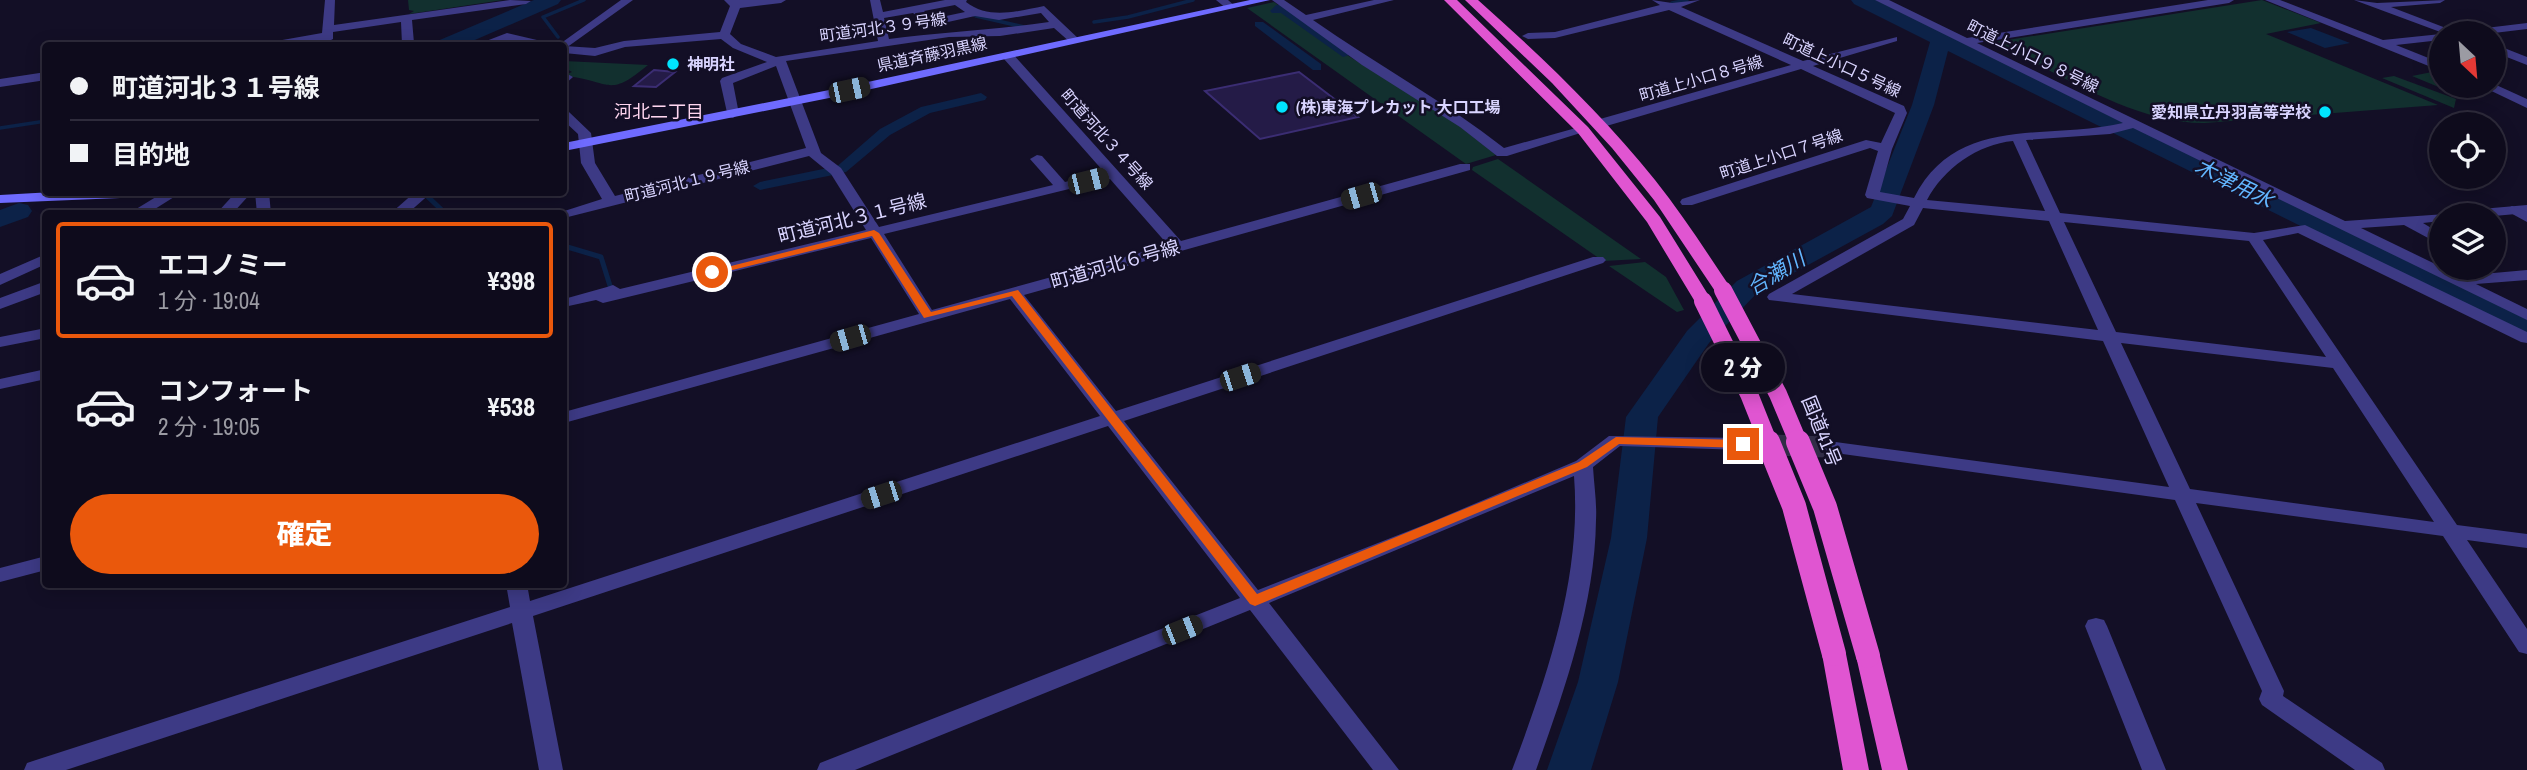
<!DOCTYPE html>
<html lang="ja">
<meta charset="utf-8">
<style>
body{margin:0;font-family:"Archivo Narrow","Noto Sans JP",sans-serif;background:#171425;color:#f1f3f6;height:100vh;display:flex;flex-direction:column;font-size:26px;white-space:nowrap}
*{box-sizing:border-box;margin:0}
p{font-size:23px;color:#9b9ba3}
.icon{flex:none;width:38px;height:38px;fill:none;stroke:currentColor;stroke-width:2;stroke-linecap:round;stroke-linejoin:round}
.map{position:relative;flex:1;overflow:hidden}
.side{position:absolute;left:42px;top:210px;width:525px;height:378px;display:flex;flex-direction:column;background:#0e0b1c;border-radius:7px;box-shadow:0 4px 18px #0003,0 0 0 2px #2e2b3b}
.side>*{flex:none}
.hud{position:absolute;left:42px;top:42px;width:525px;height:154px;border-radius:7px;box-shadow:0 4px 18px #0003,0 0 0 2px #2e2b3b;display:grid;align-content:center;height:154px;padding:0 28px;background:#0e0b1c}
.needle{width:46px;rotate:154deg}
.tools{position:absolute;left:2429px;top:21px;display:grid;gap:14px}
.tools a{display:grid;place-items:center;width:77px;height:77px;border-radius:50%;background:#0e0b1c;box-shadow:0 4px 18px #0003,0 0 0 2px #2e2b3b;font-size:35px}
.end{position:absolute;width:32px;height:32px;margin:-16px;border:9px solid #ea580c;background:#fff;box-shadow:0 0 0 4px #fff}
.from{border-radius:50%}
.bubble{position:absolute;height:49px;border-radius:24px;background:#0e0b1c;box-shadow:0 4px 18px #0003,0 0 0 2px #2e2b3b;font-size:23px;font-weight:800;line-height:49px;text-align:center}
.car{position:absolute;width:21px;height:42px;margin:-21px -10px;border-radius:9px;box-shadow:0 0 5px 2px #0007;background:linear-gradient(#222 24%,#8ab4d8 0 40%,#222 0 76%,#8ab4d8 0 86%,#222 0)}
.hud b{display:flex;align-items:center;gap:24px;height:66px;font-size:26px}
.hud b+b{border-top:2px solid #2e2b3b}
.hud i{width:18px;height:18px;background:#f1f3f6}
ul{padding:12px 0 0;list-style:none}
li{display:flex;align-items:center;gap:21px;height:116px;margin:0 14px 10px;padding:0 14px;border:4px solid transparent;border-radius:7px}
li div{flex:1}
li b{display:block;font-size:26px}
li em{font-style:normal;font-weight:800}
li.on{border-color:#ea580c}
li>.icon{width:63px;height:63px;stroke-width:1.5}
.action{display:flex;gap:14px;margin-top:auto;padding:14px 28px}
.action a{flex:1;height:80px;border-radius:42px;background:#ea580c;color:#fff;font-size:28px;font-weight:800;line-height:80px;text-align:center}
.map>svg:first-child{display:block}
.green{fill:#12302f}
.water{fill:#0c2248}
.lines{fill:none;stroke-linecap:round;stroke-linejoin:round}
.stream-far1{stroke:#0c2248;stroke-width:3.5}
.stream{stroke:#0c2248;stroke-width:5}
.canal{fill:#0c2248;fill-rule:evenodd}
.river{fill:#0c2248;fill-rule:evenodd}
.building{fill:#241b47;stroke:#3b2d73;stroke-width:2}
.minor-tunnel{stroke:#312d47;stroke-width:21;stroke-dasharray:21 10;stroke-linecap:butt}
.minor{fill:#3d3a85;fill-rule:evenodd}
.tertiary{fill:#3d3a85;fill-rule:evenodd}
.secondary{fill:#6f6bff;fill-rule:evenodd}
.trunk{fill:#e055d1;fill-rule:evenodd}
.trunk-bridge-far1{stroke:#e055d1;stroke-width:18}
.trunk-bridge{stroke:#e055d1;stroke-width:24}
.route{fill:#ea580c}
.poi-dot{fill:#00e5ff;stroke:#130f26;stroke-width:2.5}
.labels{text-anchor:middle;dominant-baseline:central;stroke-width:5;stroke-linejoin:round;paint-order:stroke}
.far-street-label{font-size:16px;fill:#d9d4ff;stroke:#130f26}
.far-poi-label{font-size:16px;font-weight:bold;fill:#d9d4ff;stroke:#130f26;text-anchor:start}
.far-neighbourhood-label{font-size:18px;fill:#ffd6f0;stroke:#130f26}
.street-label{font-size:19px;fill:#d9d4ff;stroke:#130f26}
.water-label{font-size:21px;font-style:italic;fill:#62b6ff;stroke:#130f26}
</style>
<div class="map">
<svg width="2527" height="770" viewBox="0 0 2527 770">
<rect width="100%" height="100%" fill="#130f26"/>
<!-- green -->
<path class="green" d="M408 0H503L409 14 414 11 409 10Z
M2262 0 2321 23 2266 34 2438 105 2205 123C2135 124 2058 73 1995 42Z
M1274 2 1347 55 1458 125 1496 155 1466 164 1247 8Z
M564 61 648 65C608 98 613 82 567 76L565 75 572 72 565 68Z
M2432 72 2441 76V86H2472L2480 91 2458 95 2412 76Z
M2394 76 2456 99 2454 108 2382 78Z
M1498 159 1641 259 1603 261 1472 170 1473 167Z
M1645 262 1666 277 1684 310 1677 312 1609 266Z"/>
<!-- water -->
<path class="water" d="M2311 28 2350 43 2325 48 2287 32Z"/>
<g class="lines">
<!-- stream-far1 -->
<path class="stream-far1" d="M950 0 976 16 1024 27
M1672 3 1687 0
M1094 22 1128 17 1193 0
M558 37 543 17 584 0
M0 128 46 121"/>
<!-- stream -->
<path class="stream" d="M426 195 446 214
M564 246 601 257 611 289"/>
<!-- canal -->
<path class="canal" d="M1276 5H1284L1353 54 1343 57 1281 13H1272L1270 11Z
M1255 22H1263L1321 64V70H1313L1255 26Z
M981 93 987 97 985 100 930 113 890 135 846 172 841 173 834 169 880 129 921 107Z
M828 168 833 169V175L760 190 753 186 760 182Z"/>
<!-- river -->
<path class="river" d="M534 0H561L558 4 461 46H432L435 42Z
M1851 0H1876L2527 316V336L2516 333 1948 51 1934 105 1892 216 1883 224 1757 293 1709 343 1658 417 1647 538 1618 682 1591 770H1547L1578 682 1611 538 1626 417 1687 331 1737 281 1871 207 1912 105 1930 42 1854 4Z
M19 203 28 205 32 211 28 217 0 227V210Z"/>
</g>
<!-- building -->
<path class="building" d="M654 70 675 72 656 87 634 86Z
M1299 72 1358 117 1260 139 1205 91Z"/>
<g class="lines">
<!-- minor-tunnel -->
<path class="minor-tunnel" d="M1743 444 1828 447"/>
<!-- minor -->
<path class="minor" d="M325 0H335L334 25 510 0 531 1 526 4 412 20 414 43 416 46 402 44 401 22 333 32V39L327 42 322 40 283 46H249L322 33Z
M724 0H786L781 3 740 8 730 34 741 44 776 57 878 41 870 0H880L883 12 945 0H967L966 2C989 20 1018 11 1044 6L1081 41 1071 43 1054 28 1000 36 949 37 786 61 821 153 841 168 879 227 1053 185 1030 159 1037 155 1042 156 1065 182 1104 172 1004 59V53H1012L1181 241 1460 164H1470V170L1024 295 1116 411 1593 257H1603L1606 260 1603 263 1124 421 1258 590 1429 523 1576 461 1609 436 1743 438 1752 444 1743 450 1620 446 1593 467C1594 485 1597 503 1596 520 1595 605 1564 691 1536 770H1512C1547 677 1582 577 1574 476L1269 603 1399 770H1373L1250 610 855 770H817L820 763 1240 598 1108 426 533 616 563 770H539L512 623 66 770H24L27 763 36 760 510 607 506 584H527L530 601 1100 416 1010 299 564 423V412L919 314 871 238 603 303 596 300 564 307V299L607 287 613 285 620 289 866 230 831 174 809 156 564 218V214H555L602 199 581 163 578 134 564 121V111L569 112 591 133 595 163 615 196 806 148 776 66 733 83 739 114 733 118 728 117 720 81 722 78 767 62 733 48 721 39 625 47 595 56 564 53V46L595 48 624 41 720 32 730 6ZM955 5 965 12 932 19 924 11ZM913 13 930 26 975 16 999 20 1041 13 1049 22C996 30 942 32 889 39L884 18ZM1110 179 1168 245 932 310 884 234Z
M1216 0H1228L1236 7 1227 9Z
M1272 0H1284L1306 15 1374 0H1394L1313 20C1376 64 1444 101 1504 148L1583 126 1590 130 1507 156H1497L1460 127 1362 65Z
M1652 0 1672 3 1700 0 1681 7 1803 61 1897 37V41L1813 66 1904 106 1907 113 1892 149 1880 192 1914 198C1957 113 2047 141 2123 123L1875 0H1889L1967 38 2208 0H2234L2229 3 1977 43 2345 221 2446 214 2441 215V221L2423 223 2441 234V245L2404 225 2361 228 2460 276 2527 270V280L2476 284 2527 309V320L2133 128 2110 134 2026 140 2060 213 2254 233 2305 225 2527 332V343L2521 342 2298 233 2263 240 2457 525 2527 534V548L2467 540 2527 629V654L2519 652 2443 536 2196 503 2284 691 2283 696 2382 763 2385 770H2355L2262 705 2259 699 2262 691 2175 500 1821 451 1819 447 1828 441 2169 487 2103 341 1769 300 1767 297 1769 294 1903 219 1910 206 1867 198 1865 195 1878 151 1870 148 1692 205H1682L1680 202 1682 199 1866 140 1881 143 1895 113 1801 69 1603 127H1593V121L1791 65 1669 10 1555 38 1528 39 1522 36 1528 33 1555 32 1660 5ZM2013 141 2045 211 1927 200C1943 169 1978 144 2013 141ZM1923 208 2049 221 2098 330 1792 294 1914 225ZM2064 222 2249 241 2326 357 2116 332ZM2121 343 2333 368 2434 522 2190 489Z
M2265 0H2280L2383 40 2441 34V40L2396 45 2441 63V71Z
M2527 23V29L2494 33H2463L2469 30Z
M507 33 554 44 555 46H533L508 40 491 46H473Z
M46 72V80L0 87V79Z
M564 72 573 77 564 85Z
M2494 84 2527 99V108L2481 86Z
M164 192H182L147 214H128Z
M236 192H252L232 214H216Z
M255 192H269L271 214H257Z
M415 192H432L407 214H390Z
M2527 205V213L2494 216 2451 215 2458 211Z
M46 254V264L0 285V274Z
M46 281V292L0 309V298Z
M46 328V338L0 347V337Z
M46 369V379L0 389V379Z
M46 556V570L0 582V568Z
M2096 618 2104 620 2107 626 2166 770H2142L2085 626 2088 620Z"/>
<!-- tertiary -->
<path class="tertiary" d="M621 0H633L566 48 557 46Z
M2354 0 2377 3 2445 0 2440 3 2391 7 2459 33H2443Z
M2494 44 2527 57V65L2494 52Z
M2512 206 2527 212V222L2505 210Z"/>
<!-- secondary -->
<path class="secondary" d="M1250 0H1270L849 94 564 151V143L849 86Z
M53 192H175L168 196 0 203V195Z"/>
<!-- trunk -->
<path class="trunk" d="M1444 0H1457L1588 127 1660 217 1712 301 1709 305H1697L1647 222 1578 133Z
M1465 0H1478C1541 56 1602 114 1655 180 1683 215 1707 253 1732 290L1729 294H1717L1654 200 1612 148 1552 83Z
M1834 645 1843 648 1846 654 1869 770H1843L1822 654 1825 648Z
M1868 647 1877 650 1880 656 1908 770H1882L1856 656 1859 650Z"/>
<!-- trunk-bridge-far1 -->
<path class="trunk-bridge-far1" d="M1723 290 1778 394 1799 444
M1703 301 1749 394 1769 444"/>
<!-- trunk-bridge -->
<path class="trunk-bridge" d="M1768 442 1794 506 1834 654
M1798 442 1825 507 1868 656"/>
</g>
<!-- route -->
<path class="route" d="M874 230 879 233 931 312 1018 290 1257 594 1579 462 1616 437 1743 440 1749 444 1743 448 1619 444 1587 467 1255 606 1250 604 1012 296 924 318 872 236 712 275 707 272Z"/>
<!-- markers -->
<g class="poi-dot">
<circle cx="673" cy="64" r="7"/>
<circle cx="1282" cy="107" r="7"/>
<circle cx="2325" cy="112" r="7"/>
</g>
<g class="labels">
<!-- far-street labels -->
<g class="far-street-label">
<text transform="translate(883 27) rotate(-8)">町道河北３９号線</text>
<text transform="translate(932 54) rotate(-12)">県道斉藤羽黒線</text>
<text transform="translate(2033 56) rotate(26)">町道上小口９８号線</text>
<text transform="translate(1842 65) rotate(25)">町道上小口５号線</text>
<text transform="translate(1701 78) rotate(-16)">町道上小口８号線</text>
<text transform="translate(1107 139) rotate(48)">町道河北３４号線</text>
<text transform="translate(1781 154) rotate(-18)">町道上小口７号線</text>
<text transform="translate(687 181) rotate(-14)">町道河北１９号線</text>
</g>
<!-- far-poi labels -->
<g class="far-poi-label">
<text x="687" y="64">神明社</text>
<text x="1296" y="107">(株)東海プレカット 大口工場</text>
<text x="2311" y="112" text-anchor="end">愛知県立丹羽高等学校</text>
</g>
<!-- far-neighbourhood labels -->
<g class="far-neighbourhood-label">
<text x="659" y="111">河北二丁目</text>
</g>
<!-- street labels -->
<g class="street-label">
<text transform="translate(852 218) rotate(-14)">町道河北３１号線</text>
<text transform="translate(1115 264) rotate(-16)">町道河北６号線</text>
<text transform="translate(1822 431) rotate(68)">国道41号</text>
</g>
<!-- water labels -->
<g class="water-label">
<text transform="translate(2234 183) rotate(26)">木津用水</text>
<text transform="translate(1776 273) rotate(-31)">合瀬川</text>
</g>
</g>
</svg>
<div class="tools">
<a><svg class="needle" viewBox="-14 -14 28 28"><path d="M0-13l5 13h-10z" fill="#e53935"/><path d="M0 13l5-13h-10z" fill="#9b9ba3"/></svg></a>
<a><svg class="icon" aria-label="locate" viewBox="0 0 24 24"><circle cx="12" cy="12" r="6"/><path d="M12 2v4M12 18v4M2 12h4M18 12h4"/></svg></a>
<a><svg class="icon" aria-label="layers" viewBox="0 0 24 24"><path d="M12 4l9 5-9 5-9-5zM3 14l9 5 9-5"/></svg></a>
</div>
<i class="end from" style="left:712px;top:272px"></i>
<i class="end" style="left:1743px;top:444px"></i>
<div class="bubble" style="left:1701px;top:343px;width:84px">2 分</div>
<i class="car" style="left:849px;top:90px;rotate:78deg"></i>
<i class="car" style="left:1088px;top:181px;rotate:76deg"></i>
<i class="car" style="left:1361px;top:196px;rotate:254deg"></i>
<i class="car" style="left:850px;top:338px;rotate:254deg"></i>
<i class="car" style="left:1240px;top:377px;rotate:72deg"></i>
<i class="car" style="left:881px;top:495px;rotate:252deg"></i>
<i class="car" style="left:1182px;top:630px;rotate:68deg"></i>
<div class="hud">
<b><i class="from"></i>町道河北３１号線</b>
<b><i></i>目的地</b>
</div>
<section class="side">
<ul>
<li class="on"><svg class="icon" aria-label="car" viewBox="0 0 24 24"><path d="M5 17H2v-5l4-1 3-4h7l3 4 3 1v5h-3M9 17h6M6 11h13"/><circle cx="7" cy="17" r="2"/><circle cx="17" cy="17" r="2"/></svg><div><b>エコノミー</b><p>1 分 · 19:04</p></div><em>¥398</em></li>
<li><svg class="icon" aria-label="car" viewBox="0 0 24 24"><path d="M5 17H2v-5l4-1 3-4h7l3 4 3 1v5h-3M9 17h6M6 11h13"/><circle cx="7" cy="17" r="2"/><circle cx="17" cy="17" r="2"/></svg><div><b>コンフォート</b><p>2 分 · 19:05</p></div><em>¥538</em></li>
</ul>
<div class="action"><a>確定</a></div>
</section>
</div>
